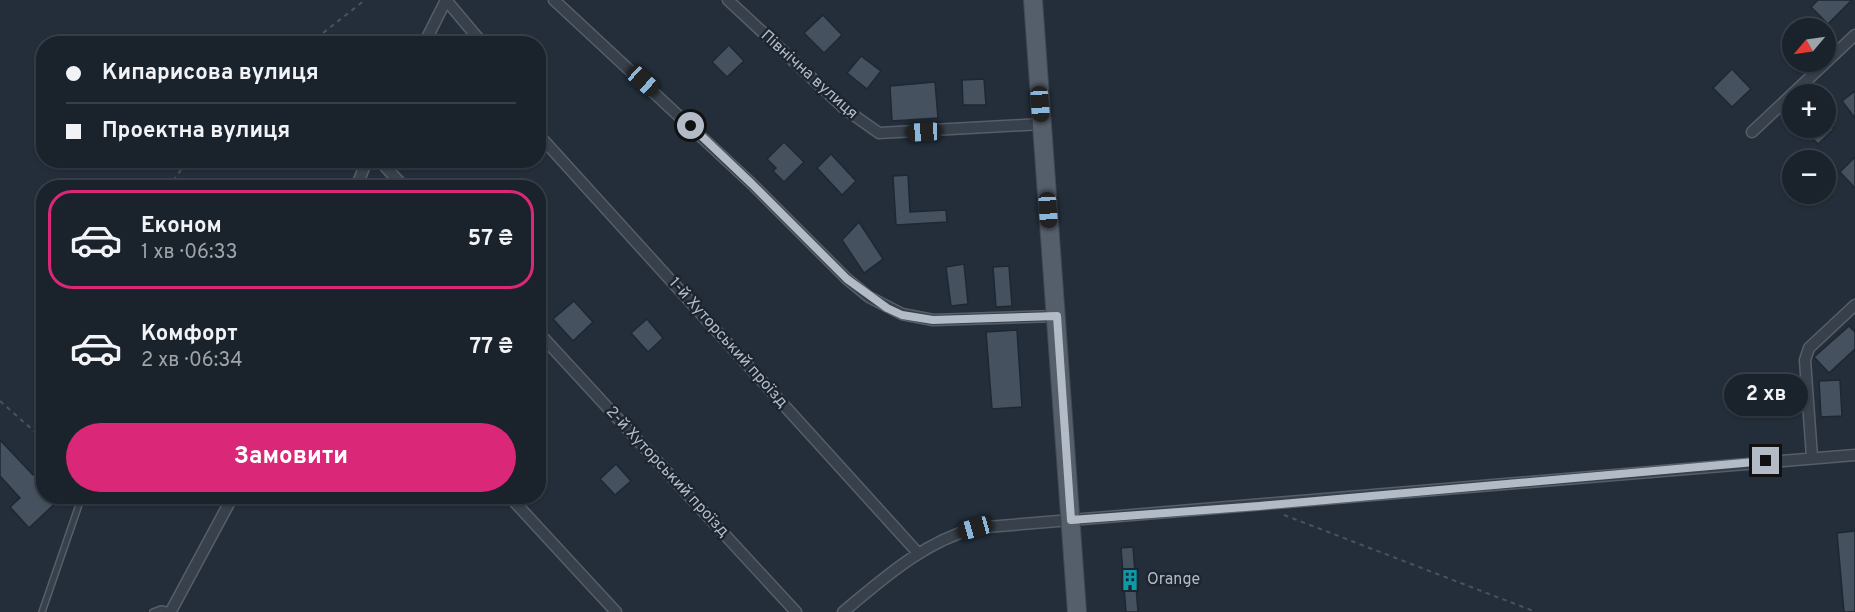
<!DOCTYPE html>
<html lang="uk">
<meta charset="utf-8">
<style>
body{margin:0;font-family:Overpass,sans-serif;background:#232a34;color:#f1f3f6;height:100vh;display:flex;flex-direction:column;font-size:22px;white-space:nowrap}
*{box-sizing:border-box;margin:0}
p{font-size:20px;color:#9fa4a9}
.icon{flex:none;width:33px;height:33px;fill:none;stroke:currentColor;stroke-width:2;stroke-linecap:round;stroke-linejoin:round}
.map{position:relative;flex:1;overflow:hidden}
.drawer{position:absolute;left:36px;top:180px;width:510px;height:324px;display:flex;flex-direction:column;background:#1a222c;border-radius:24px;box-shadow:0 2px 4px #0004,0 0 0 2px #383f48}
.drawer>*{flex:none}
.guide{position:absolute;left:36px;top:36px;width:510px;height:132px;border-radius:24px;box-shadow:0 2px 4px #0004,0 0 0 2px #383f48;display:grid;align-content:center;height:132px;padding:0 30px;background:#1a222c}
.needle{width:39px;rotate:241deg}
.tools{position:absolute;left:1782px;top:18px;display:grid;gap:12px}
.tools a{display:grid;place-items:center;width:54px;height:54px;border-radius:50%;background:#1a222c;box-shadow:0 2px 4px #0004,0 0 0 2px #383f48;font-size:30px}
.end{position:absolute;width:27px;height:27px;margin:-14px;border:8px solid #b2bbc6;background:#111;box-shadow:0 0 0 3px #111}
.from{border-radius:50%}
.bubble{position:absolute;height:42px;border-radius:21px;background:#1a222c;box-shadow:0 2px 4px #0004,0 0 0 2px #383f48;font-size:20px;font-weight:700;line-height:42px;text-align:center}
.car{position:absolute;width:18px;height:36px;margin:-18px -9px;border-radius:8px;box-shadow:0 0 4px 2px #0007;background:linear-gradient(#222 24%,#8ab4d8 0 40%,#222 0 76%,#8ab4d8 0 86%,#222 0)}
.guide b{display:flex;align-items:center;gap:21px;height:57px;font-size:22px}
.guide b+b{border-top:2px solid #383f48}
.guide i{width:15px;height:15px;background:#f1f3f6}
ul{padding:10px 0 0;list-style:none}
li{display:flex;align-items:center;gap:18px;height:99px;margin:0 12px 9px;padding:0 18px;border:3px solid transparent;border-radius:24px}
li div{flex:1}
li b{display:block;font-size:22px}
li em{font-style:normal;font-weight:700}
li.selected{border-color:#db2777}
li>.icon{width:54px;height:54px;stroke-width:1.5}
.action{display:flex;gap:12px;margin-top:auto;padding:12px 30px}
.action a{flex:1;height:69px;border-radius:36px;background:#db2777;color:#fff;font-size:24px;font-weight:700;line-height:69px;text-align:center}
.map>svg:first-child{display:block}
.building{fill:#45515e;stroke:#1e2732;stroke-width:1.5}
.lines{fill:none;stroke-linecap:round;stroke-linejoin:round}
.service-casing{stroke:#555e69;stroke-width:8}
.minor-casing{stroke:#555e69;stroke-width:13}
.primary-casing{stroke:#404954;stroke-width:20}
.path{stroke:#435659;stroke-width:2;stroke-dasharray:4.5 4.5;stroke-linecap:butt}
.service{stroke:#37404b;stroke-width:5}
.minor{stroke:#37404b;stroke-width:10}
.primary{stroke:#555f6b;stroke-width:18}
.route{stroke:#b2bbc6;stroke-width:8}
.labels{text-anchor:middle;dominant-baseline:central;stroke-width:5;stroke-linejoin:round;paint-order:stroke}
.street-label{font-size:16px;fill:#b2bbc6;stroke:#1c2530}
.poi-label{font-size:16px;fill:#b2bbc6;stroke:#1c2530;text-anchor:start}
</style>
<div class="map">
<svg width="1855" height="612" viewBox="0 0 1855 612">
<rect width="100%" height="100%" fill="#232e3a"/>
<!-- building -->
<path class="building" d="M1818 0H1852L1828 24 1811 7Z
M823 15 842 35 824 53 804 33Z
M729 45 744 61 727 77 712 62Z
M861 56 881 71 867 89 847 73Z
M1732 69 1751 89 1732 107 1713 88Z
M984 79 986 105H963L962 80Z
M935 82 938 118 892 121 890 86Z
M1855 91V118L1842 101Z
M1802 128H1835L1818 144Z
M784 142 804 162 784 182 773 171 776 168 767 159Z
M831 154 856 181 842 195 817 168Z
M1855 157V188L1840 172Z
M908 175 910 212 946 210 947 222 896 225 893 176Z
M859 222 883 259 864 273 842 240Z
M964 264 968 304 951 306 946 267Z
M1009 266 1012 306 996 307 993 267Z
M574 301 593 322 573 341 553 319Z
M647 319 663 338 648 352 631 333Z
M1849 326 1855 332V349L1829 373 1814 357Z
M1017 330 1022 407 992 409 986 332Z
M1840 380 1842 416 1821 417 1819 381Z
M0 440 33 475 36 472 44 481V496H63L29 528 10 507 20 498 0 476Z
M616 464 631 481 615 495 600 479Z
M1855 531V612H1844L1837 533Z
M1133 547 1138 612H1126L1121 548Z"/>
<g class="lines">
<defs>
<path id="service" d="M42 612 82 496
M153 612 161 609 171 611"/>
<path id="minor" d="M446 0 483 44
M554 0 752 184 847 279 869 297 902 314 933 320 1057 316
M728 0 845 109 879 133 1042 124
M424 44 446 0
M1752 132 1855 35
M538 134 918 553
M379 160 405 188
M356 188 367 160
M538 332 796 612
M1812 457 1805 360 1809 348 1855 305
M509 496 616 612
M171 611 233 496
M843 612C884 578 922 543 975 528L1855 455"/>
<path id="primary" d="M1033 0 1077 612"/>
</defs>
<!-- service casing -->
<use href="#service" class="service-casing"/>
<!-- minor casing -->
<use href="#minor" class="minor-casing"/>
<!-- primary casing -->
<use href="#primary" class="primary-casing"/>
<!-- path -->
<path class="path" d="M309 44 365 0
M168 188 188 160
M0 401 35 432 44 437
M1284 515 1536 612"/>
<!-- service -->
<use href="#service" class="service"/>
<!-- minor -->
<use href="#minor" class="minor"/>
<!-- primary -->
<use href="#primary" class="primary"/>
</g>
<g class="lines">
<!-- route -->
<path class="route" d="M691 126 752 184 847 279 887 308 902 315 933 320 1057 316 1071 520 1259 506 1766 461"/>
</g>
<!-- icons -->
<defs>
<symbol id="building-bare" viewBox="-9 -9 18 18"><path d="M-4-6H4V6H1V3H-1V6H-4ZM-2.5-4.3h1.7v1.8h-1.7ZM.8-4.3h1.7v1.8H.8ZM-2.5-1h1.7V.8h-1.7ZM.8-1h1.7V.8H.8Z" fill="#0f9aa8" stroke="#1c2530" stroke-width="2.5" paint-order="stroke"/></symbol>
</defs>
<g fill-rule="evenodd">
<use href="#building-bare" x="1115" y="565" width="30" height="30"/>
</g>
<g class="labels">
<!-- street labels -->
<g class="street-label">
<text transform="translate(809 75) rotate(42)">Північна вулиця</text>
<text transform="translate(728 343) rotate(48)">1-й Хуторський проїзд</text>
<text transform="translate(667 472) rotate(47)">2-й Хуторський проїзд</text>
</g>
<!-- poi labels -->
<g class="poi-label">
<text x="1147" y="580">Orange</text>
</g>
</g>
</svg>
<div class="tools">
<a><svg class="needle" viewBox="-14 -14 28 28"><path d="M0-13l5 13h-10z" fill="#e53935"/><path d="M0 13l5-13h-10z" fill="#9fa4a9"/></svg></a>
<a>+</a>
<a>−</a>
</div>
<i class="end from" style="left:691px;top:126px"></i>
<i class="end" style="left:1766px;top:461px"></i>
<div class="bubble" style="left:1724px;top:374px;width:84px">2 хв</div>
<i class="car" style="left:643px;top:81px;rotate:132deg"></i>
<i class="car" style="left:1040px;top:104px;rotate:176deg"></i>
<i class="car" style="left:924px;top:132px;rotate:267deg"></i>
<i class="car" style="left:1048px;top:210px;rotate:176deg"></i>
<i class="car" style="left:975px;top:528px;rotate:254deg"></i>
<div class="guide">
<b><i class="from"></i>Кипарисова вулиця</b>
<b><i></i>Проектна вулиця</b>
</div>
<section class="drawer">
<ul>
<li class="selected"><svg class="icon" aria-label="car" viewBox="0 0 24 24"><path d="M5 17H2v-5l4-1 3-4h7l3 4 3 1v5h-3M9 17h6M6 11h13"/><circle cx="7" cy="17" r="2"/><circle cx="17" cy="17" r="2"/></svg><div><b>Економ</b><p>1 хв · 06:33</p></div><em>57 ₴</em></li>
<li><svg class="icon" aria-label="car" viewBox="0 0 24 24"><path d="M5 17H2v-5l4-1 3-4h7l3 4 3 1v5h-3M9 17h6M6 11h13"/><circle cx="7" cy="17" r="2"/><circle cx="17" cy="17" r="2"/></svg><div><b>Комфорт</b><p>2 хв · 06:34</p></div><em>77 ₴</em></li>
</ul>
<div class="action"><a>Замовити</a></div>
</section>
</div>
